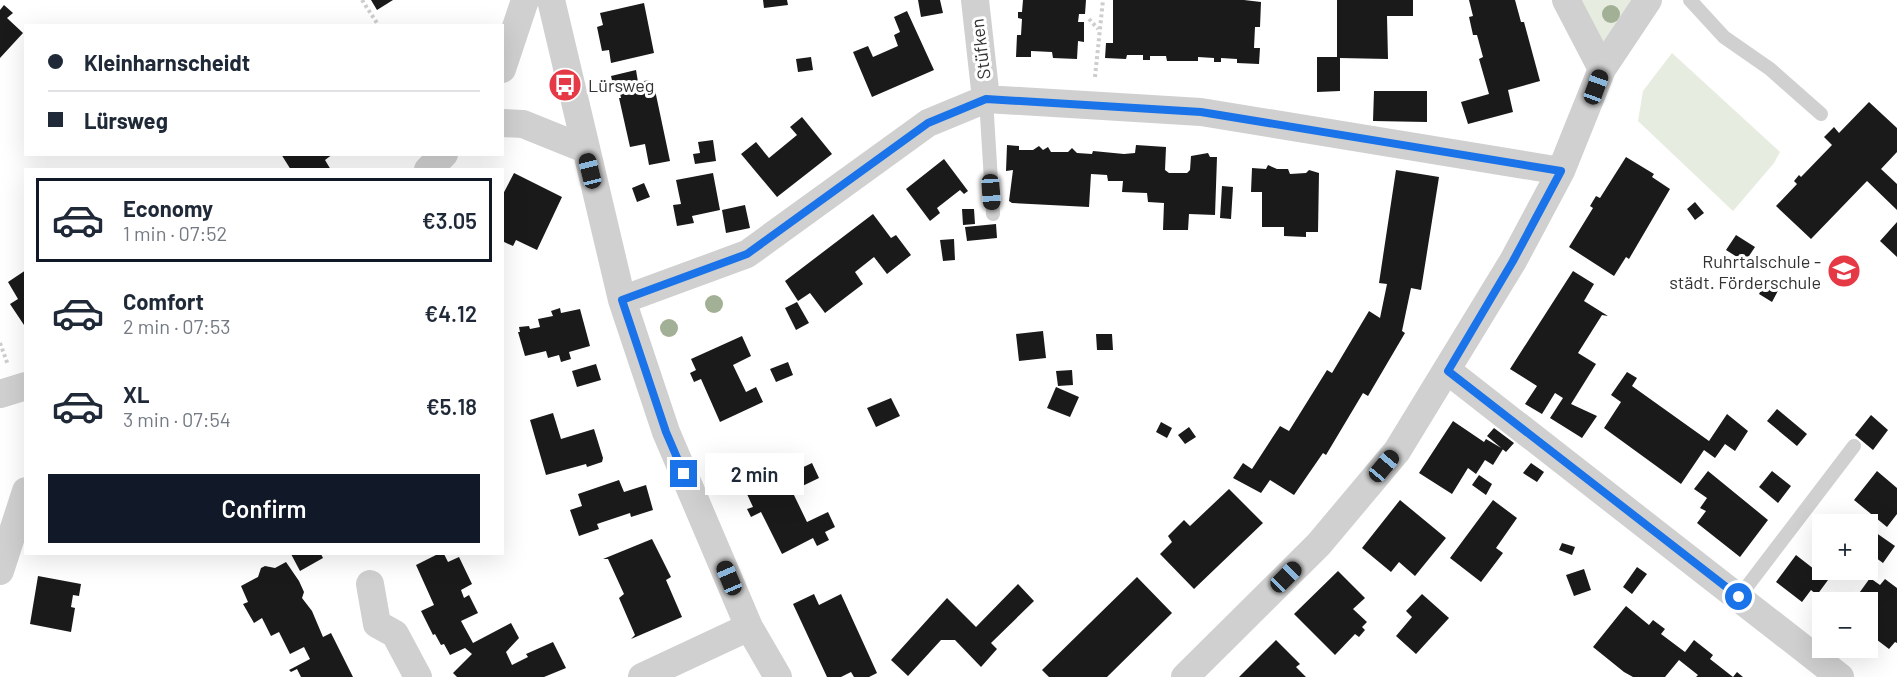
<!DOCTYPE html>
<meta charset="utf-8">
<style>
body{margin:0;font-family:Barlow,sans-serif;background:#f6f6f7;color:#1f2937;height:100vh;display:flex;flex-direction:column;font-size:22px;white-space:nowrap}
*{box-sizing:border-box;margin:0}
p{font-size:20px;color:#747a83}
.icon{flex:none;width:33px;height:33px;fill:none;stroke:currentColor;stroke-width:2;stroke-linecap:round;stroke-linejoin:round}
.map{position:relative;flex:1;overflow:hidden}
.sheet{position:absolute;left:24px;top:168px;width:480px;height:387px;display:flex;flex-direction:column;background:#fff;border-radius:0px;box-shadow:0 6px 24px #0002}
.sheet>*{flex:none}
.top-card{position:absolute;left:24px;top:24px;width:480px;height:132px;border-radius:0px;box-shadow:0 6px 24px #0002;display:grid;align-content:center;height:132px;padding:0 24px;background:#fff}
.fabs{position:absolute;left:1812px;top:514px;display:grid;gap:12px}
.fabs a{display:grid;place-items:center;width:66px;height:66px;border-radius:0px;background:#fff;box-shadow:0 6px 24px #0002;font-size:30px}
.end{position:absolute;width:27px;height:27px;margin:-14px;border:8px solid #1a73e8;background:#fff;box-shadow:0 0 0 3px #fff}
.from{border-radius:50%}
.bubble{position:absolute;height:42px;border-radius:0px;background:#fff;box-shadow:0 6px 24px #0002;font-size:20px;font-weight:600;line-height:42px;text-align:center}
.car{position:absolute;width:18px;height:36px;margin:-18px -9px;border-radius:8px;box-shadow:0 0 4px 2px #0007;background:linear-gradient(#222 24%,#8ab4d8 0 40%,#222 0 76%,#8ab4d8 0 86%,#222 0)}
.top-card b{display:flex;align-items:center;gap:21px;height:57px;font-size:22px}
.top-card b+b{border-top:2px solid #e0e1e3}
.top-card i{width:15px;height:15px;background:#1f2937}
ul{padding:10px 0 0;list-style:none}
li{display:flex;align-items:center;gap:18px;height:84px;margin:0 12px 9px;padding:0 12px;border:3px solid transparent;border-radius:0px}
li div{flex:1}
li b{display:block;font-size:22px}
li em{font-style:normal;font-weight:600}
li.selected{border-color:#111827}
li>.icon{width:54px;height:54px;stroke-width:1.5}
.primary-button{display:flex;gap:12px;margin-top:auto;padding:12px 24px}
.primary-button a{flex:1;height:69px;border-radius:0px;background:#111827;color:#fff;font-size:24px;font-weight:600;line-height:69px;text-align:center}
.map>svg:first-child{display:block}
.green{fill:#e6ecdf}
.building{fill:#1a1a1a}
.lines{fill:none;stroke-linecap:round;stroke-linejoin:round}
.path{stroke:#cdcdcd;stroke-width:4;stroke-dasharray:3 3;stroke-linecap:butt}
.service{stroke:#d0d0d0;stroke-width:14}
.minor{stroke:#d0d0d0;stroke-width:28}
.tree{fill:#a2b095}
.route{stroke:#1a73e8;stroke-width:8}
.labels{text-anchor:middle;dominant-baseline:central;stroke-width:6;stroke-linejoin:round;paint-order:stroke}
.street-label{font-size:18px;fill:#333;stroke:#fff}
.poi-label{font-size:18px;fill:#333;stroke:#fff;text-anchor:start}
</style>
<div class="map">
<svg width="1897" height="677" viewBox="0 0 1897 677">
<rect width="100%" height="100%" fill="#fff"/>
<!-- green -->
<path class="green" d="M1569 0H1646L1603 62Z
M1672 53 1780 152 1774 163 1733 211 1638 121 1643 91Z"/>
<!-- building -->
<path class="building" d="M371 0H393L377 10Z
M763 0H787L788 5 764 8Z
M918 0H940L943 13 921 17Z
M1023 0H1086L1085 14H1079L1078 22H1084V42L1078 41 1077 59 1053 58 1052 52 1031 51V57H1016L1017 35H1021L1022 19 1018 18V12H1022Z
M1113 0H1244L1261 2 1260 27H1255L1254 48H1260L1259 64 1237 63V59L1221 58V62H1214V58L1198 57V61H1167L1166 56H1150V60H1143V55H1127L1126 59 1105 58 1106 43H1113Z
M1337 0H1413V16H1387L1388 59 1340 58V91L1317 92V57H1337Z
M1469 0H1515L1521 22H1524L1540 81 1508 90 1513 112 1468 124 1461 102 1489 94 1479 59 1483 57 1477 35H1473L1469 17 1473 16Z
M644 3 654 53 611 63 609 50 602 51 597 27 603 25 600 13Z
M4 5 13 13 7 18 23 33 0 58V10Z
M907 11 934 70 872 97 853 52 868 46 873 57 898 46 894 35 900 32 894 17Z
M811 57 813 70 798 72 796 59Z
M636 70 638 82 650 80 652 90H655L670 161 649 165 645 144 630 147 619 98H621L619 88 614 89 611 76Z
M1374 91H1427V122L1373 121Z
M1869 102 1897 128V152L1881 169 1897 184V210L1867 181 1811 239 1776 206 1797 184 1794 181 1799 175 1801 177 1832 145 1824 137 1834 127 1839 133Z
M802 117 832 154 777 197 741 154 756 142 769 158 797 135 790 127Z
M713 140 716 161 695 164 693 154 700 153 698 142Z
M1007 145 1019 146V150H1033L1039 146 1043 150 1048 147 1051 152H1068L1072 148 1077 153 1092 154 1093 151 1124 154 1135 153 1136 145 1166 147 1165 170 1169 173H1187L1190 170 1191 156 1208 153 1210 157H1217L1215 215 1189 214 1188 230H1163L1164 203 1148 202 1147 193 1122 192 1123 181H1108L1107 175 1091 174 1089 207 1012 203 1009 201 1013 170 1006 171Z
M281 154H333L325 160 331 170H291Z
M1626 157 1654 174 1652 177 1670 189 1629 259 1626 257 1614 276 1569 247 1593 208 1590 206 1596 196 1600 198Z
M944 159 968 191 964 194 960 190 937 208 940 213 930 221 906 189Z
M1268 165 1277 169H1288L1290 174 1306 173 1309 170 1319 173 1318 232H1306V237L1284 236V227H1262V192H1251L1252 168 1266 169Z
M1396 170 1439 177 1421 290 1411 288 1402 331 1405 333 1368 396 1363 393 1326 455 1323 453 1294 495 1270 480 1261 493 1233 478 1243 463 1252 469 1280 426 1289 431 1327 370 1332 373 1369 311 1380 318 1387 284 1379 283Z
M514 173 562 197 537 250 516 240 513 246 502 241V196Z
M713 173 720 210 692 216 694 223 677 226 673 205 681 204 676 180Z
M644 183 650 197 637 202 632 188Z
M1222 186 1233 187 1231 219 1220 218Z
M1695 202 1704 213 1695 220 1687 209Z
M745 205 750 228 726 233 722 210Z
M962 209H974L975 224 963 225Z
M873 214 891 238 896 235 911 255 887 274 874 257 855 272 863 284 825 313 810 293 798 301 785 281Z
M1897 222V257L1880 241Z
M996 224 997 238 967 241 965 227Z
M1736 235 1755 247 1745 262 1726 250Z
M954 239 955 260 943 261 940 240Z
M26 270V328L10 304 18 299 8 282Z
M1573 271 1594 284 1584 301 1608 316 1602 315 1578 353 1596 364 1571 404 1597 416 1582 438 1550 418 1563 398 1555 393 1542 414 1525 404 1537 386 1510 369Z
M1767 279 1780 287 1772 302 1759 294Z
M797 302 809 323 796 330 785 308Z
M560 308 561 313 580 309 590 346 569 352 571 359 561 362 559 355 548 358 546 351 525 356 518 332H520L519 327 529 326 530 329 540 327 538 319 553 316 551 311Z
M1043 331 1046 358 1019 361 1016 334Z
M1096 334H1112L1113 350H1097Z
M742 336 751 356 733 365 746 392 756 387 763 402 720 422 701 379 694 382 690 373 696 370 691 359Z
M788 362 793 375 776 382 770 369Z
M596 364 601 380 577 387 572 371Z
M1072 370 1073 385 1058 386 1056 371Z
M1627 372 1637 378 1632 386 1709 441 1727 414 1748 431 1735 451 1725 444 1715 458 1704 450 1681 484 1604 428 1621 402 1611 395Z
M1056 387 1079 397 1070 417 1047 408Z
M891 398 900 416 876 427 867 408Z
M1777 409 1807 434 1797 446 1767 421Z
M553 413 561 439 594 429 603 458 602 462 587 467 586 464 546 475 530 420Z
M1871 415 1888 430 1873 450 1855 435Z
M1453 421 1484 442 1486 439 1503 449 1493 465 1485 460 1476 474 1468 468 1452 494 1419 473Z
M1161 422 1172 428 1167 438 1156 432Z
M1189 427 1196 437 1185 444 1178 435Z
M1494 428 1514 443 1506 452 1487 436Z
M812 463 819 478 792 491 807 522 828 512 835 527 825 532 829 540 817 546 813 538 782 554 761 512 751 517 747 509 753 507 740 479 765 467 772 482Z
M1531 463 1544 472 1537 482 1523 473Z
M1708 471 1768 520 1740 557 1697 523 1706 511 1700 508 1707 498 1694 489Z
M1772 471 1791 486 1778 503 1759 487Z
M1877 471 1897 488V514L1887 527 1854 500Z
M1479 475 1492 484 1486 495 1472 485Z
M619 480 624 492 646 485 653 510 631 517 630 513 597 524 599 529 579 536 570 510 582 506 578 494Z
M1229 489 1263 523 1194 589 1160 554 1172 542 1168 536 1184 520 1190 526Z
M1400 500 1446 538 1415 576 1399 562 1391 572 1362 548Z
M1493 500 1517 518 1496 548 1503 553 1481 582 1450 558Z
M1872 530 1895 546 1883 563 1868 552V537Z
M652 539 671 577 666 580 682 617 631 639 635 635 619 598 624 594 608 559H603Z
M1562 543 1575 547 1572 555 1559 550Z
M291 554H321L323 558 300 571Z
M438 554H444L448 562 459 557 472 584 461 590 464 598 469 595 478 613 461 621 473 643 511 623 519 638 506 652 512 665 528 657 526 654 553 642 566 668 544 677H457L453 673 472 654 465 648 450 655 444 644 441 645 435 634 433 635 421 611 434 605 416 565Z
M1796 555 1828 580 1817 595 1811 590 1802 602 1776 582Z
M286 562 299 581 304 592 302 598 312 611 323 637 331 633 353 677H301L297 669 291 672 289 670 310 659 304 647 290 654 279 632 271 636 262 618 254 623 243 604 248 602 241 586 258 577 261 568 265 566 275 568Z
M1637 567 1647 574 1632 594 1623 587Z
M1584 569 1591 590 1574 596 1566 575Z
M1338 571 1365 598 1353 609 1367 622 1362 627 1365 630 1359 637 1355 634 1335 655 1294 614Z
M38 576 81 584 79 596 73 595 71 607 75 608 71 632 30 624Z
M1137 577 1172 613 1107 677H1049L1042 670Z
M1870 578 1880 585 1885 579 1897 588V643L1895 642 1889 649 1868 633V603H1852Z
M1018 584 1034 601 991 643 997 649 981 667 955 640H941L908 676 891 660 947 598 976 627Z
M814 594 819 605 841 594 877 673 869 677H854L851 672 841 677H827L793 604Z
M1422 594 1449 618 1416 654 1396 636 1412 617 1406 611Z
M1626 606 1649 625 1653 620 1665 629 1661 634 1685 652 1694 640 1713 655 1710 659 1733 677 1737 672 1743 677H1696L1698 675 1679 660 1665 677H1633L1624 672 1593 647Z
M1276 640 1300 664 1296 667 1306 677H1239Z"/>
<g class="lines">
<!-- path -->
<path class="path" d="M362 0 379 26
M1089 19 1098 29
M1095 77 1103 0
M0 343 8 365"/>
<!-- service -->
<path class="service" d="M1690 0 1724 37 1770 69 1821 114
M986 99 993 214
M1739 597 1854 446"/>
<!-- minor -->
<path class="minor" d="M551 0 622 300 666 432 749 627 778 677
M975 0 986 99
M1566 0 1602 69
M502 69 525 0
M502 123 523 124 585 149
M428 170 444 154
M622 300 747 254 928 123 986 99 1201 112 1561 171
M1448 371 1840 677
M0 394 26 386
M0 571 26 491
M370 584 377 624 395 634 418 677
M642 677 749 627
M1185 677 1319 544 1397 451 1513 261 1561 171 1602 69 1648 0"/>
</g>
<!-- trees -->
<g class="tree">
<circle cx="1611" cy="14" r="9"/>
<circle cx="714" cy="304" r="9"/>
<circle cx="669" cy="328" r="9"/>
</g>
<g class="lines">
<!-- route -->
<path class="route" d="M684 474 666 432 622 300 747 254 928 123 986 99 1201 112 1561 171 1513 261 1448 371 1739 597"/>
</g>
<!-- icons -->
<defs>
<symbol id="bus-disc" viewBox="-11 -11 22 22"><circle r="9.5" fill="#e63946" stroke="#fff"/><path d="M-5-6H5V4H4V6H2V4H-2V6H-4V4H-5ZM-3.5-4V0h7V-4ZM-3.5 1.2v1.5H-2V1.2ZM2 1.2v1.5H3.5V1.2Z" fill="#fff"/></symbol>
<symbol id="school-disc" viewBox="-11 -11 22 22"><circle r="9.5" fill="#e63946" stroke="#fff"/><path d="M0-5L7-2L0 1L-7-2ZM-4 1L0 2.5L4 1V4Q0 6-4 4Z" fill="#fff"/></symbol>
</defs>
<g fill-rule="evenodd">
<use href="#bus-disc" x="546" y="66" width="38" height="38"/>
<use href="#school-disc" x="1825" y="252" width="38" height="38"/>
</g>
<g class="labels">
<!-- street labels -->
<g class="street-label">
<text transform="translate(980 49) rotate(-97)">Stüfken</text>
</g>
<!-- poi labels -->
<g class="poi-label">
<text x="588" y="85">Lürsweg</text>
<text x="1821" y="261" text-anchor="end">Ruhrtalschule -<tspan x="1821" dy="21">städt. Förderschule</tspan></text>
</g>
</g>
</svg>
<div class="fabs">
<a>+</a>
<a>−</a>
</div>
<i class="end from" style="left:1739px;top:597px"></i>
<i class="end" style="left:684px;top:474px"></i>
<div class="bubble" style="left:705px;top:453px;width:99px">2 min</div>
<i class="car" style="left:1596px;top:87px;rotate:20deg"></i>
<i class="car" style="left:590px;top:171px;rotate:346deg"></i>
<i class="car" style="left:991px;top:192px;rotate:176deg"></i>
<i class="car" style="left:1384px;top:466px;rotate:40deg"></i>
<i class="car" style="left:1286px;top:577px;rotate:45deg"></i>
<i class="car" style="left:729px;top:578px;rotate:337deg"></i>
<div class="top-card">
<b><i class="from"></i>Kleinharnscheidt</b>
<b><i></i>Lürsweg</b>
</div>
<section class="sheet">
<ul>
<li class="selected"><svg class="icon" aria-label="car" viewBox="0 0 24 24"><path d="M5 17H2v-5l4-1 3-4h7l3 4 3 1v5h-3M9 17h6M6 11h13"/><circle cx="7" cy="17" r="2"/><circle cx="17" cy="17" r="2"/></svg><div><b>Economy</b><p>1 min · 07:52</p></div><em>€3.05</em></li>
<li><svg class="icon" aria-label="car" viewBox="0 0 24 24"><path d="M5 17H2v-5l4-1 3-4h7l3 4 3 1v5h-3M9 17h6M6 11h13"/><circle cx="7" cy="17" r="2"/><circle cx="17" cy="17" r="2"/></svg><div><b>Comfort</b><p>2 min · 07:53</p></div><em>€4.12</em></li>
<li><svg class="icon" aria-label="car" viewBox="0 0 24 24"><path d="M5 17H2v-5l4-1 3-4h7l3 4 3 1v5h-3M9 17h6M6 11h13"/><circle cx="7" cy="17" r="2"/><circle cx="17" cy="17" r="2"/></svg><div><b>XL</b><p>3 min · 07:54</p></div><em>€5.18</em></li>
</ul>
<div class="primary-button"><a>Confirm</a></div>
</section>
</div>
